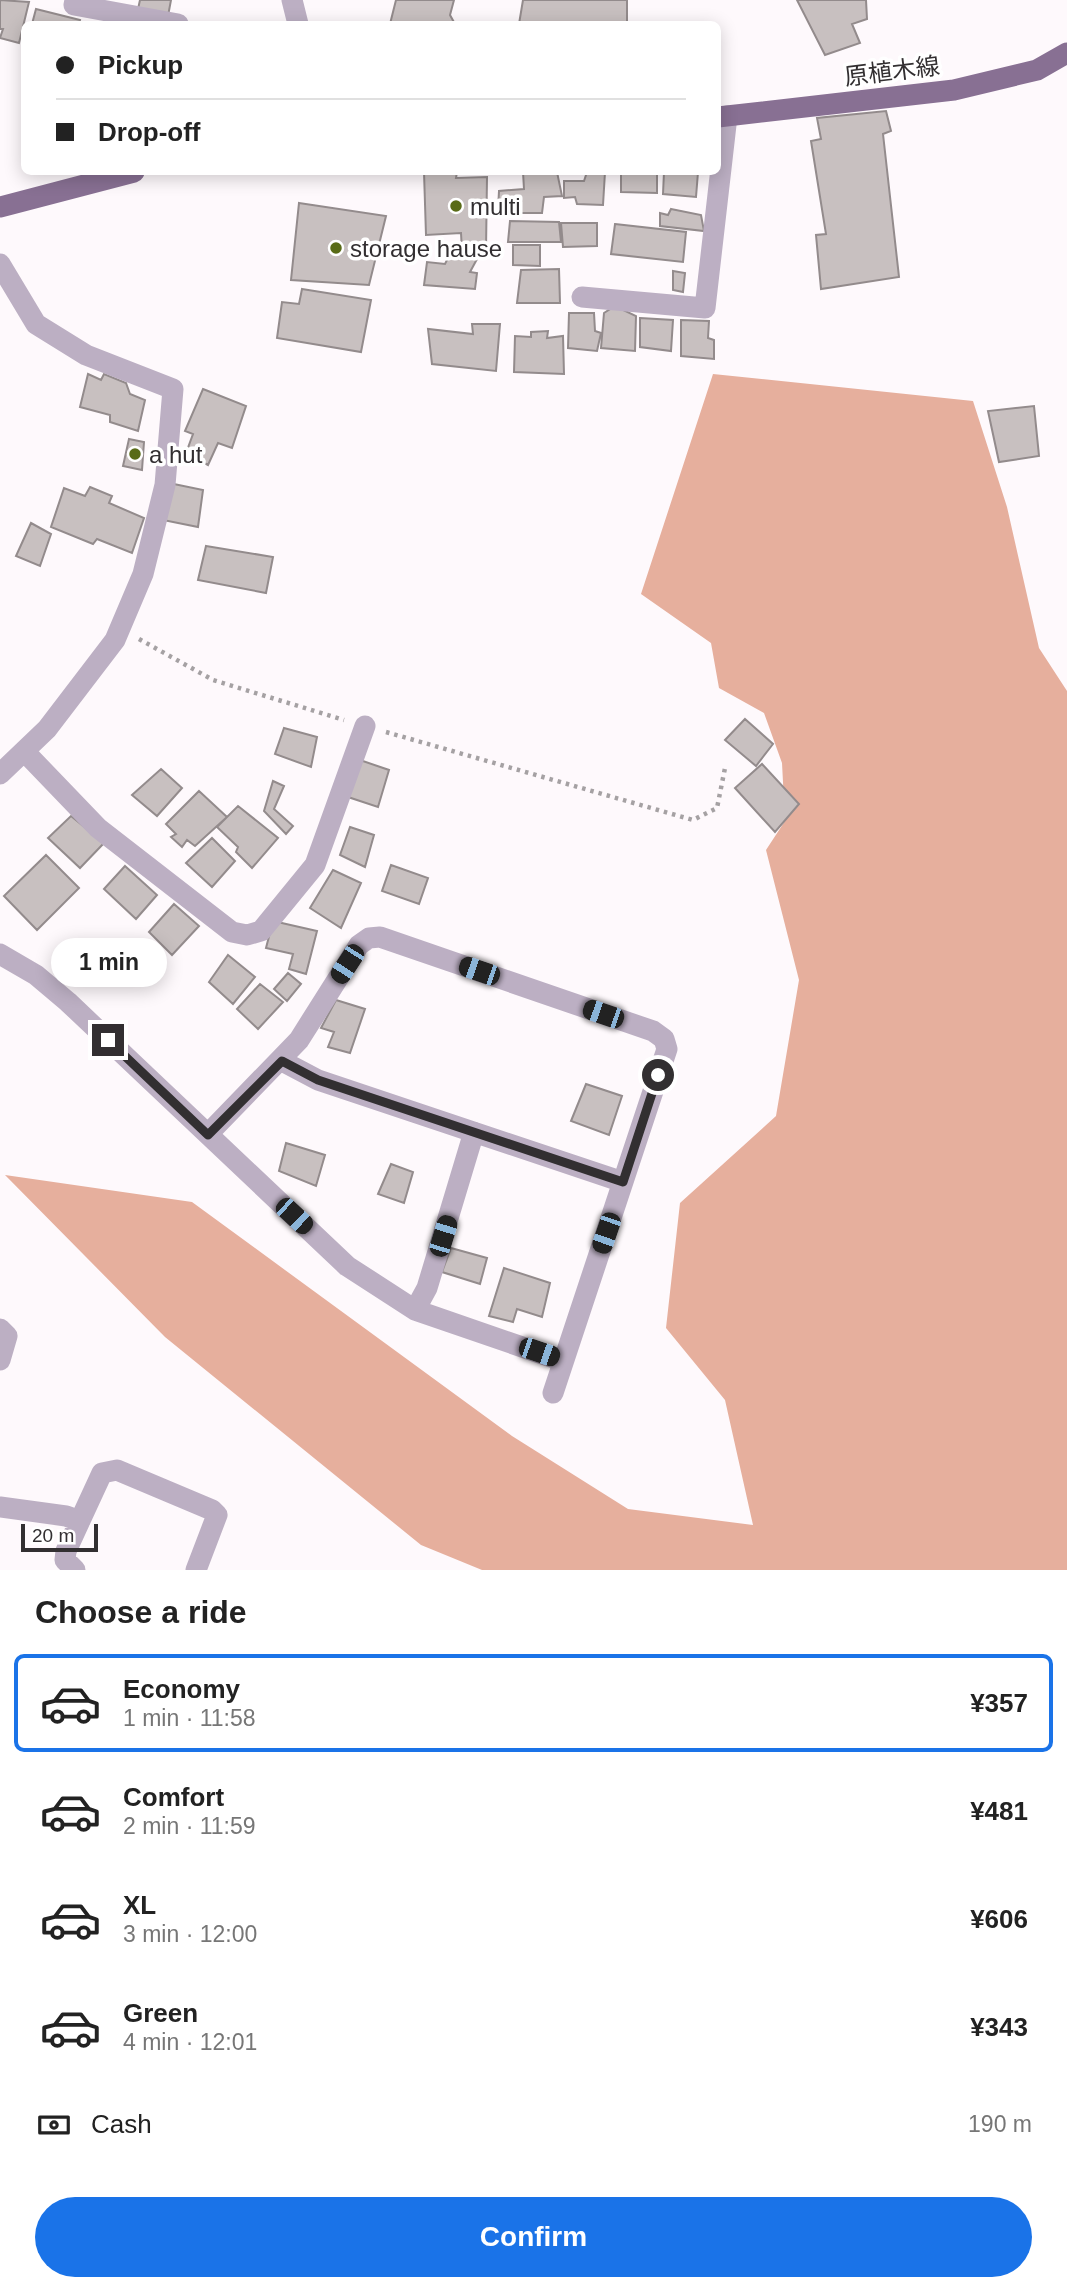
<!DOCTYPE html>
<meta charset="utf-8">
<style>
body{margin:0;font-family:Helvetica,"Noto Sans JP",sans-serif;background:#f2f2f2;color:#222;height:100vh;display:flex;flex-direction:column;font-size:26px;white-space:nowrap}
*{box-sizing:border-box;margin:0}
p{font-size:23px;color:#767676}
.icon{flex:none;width:38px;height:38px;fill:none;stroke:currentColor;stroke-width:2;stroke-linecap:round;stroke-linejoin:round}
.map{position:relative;height:1570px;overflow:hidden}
.details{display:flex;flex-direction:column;background:#fff;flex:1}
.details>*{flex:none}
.banner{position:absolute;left:21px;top:21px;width:700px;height:154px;border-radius:10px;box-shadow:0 4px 18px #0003;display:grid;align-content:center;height:154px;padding:0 35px;background:#fff}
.scale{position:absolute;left:21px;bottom:18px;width:77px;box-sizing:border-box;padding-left:7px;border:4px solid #322f31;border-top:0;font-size:19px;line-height:24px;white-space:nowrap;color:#322f31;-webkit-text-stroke:5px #fff;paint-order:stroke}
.end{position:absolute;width:32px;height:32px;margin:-16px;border:9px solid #322f31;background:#fff;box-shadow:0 0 0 4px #fff}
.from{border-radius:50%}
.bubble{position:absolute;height:49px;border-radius:24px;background:#fff;box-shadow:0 4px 18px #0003;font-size:23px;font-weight:700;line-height:49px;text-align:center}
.car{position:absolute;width:21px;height:42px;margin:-21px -10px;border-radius:9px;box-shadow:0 0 5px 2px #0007;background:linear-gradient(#222 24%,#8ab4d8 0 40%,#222 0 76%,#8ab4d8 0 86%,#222 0)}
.banner b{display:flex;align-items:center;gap:24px;height:66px;font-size:26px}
.banner b+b{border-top:2px solid #e0e0e0}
.banner i{width:18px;height:18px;background:#222}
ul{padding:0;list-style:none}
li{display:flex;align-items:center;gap:21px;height:98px;margin:0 14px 10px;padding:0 21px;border:4px solid transparent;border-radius:10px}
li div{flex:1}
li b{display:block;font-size:26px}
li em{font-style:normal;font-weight:700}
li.selected{border-color:#1a73e8}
li>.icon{width:63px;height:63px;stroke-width:1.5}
h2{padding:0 35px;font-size:32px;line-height:84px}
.pay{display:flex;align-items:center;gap:18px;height:77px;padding:0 35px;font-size:26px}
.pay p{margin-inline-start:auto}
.primary-button{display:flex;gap:14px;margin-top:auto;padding:14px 35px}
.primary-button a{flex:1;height:80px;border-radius:42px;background:#1a73e8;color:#fff;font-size:28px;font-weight:700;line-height:80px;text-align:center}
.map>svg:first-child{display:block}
.forest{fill:#e6af9d}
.building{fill:#c8c0c0;stroke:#938b8c;stroke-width:2}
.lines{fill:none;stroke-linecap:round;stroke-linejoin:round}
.path{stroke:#a5a1a3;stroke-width:4.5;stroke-dasharray:3.5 5;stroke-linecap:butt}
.minor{stroke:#bcafc3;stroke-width:21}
.major{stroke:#887093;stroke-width:21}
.route{stroke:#322f31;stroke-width:9}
.poi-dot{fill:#596b17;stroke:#fff;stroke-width:2.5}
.labels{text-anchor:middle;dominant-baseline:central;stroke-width:7;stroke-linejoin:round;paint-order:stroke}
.street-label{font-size:24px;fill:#322f31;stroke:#fff}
.poi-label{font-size:24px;fill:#322f31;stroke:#fff;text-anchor:start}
</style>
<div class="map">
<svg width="1067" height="1570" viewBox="0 0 1067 1570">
<rect width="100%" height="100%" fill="#fef9fc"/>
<!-- forest -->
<path class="forest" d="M713 374 973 401 1007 507 1039 648 1067 691V1570H482L421 1545 165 1337 5 1175 192 1202 512 1436 628 1509 753 1525 725 1400 666 1328 680 1203 776 1116 799 980 766 850 785 821 782 763 764 713 719 688 711 643 641 594Z"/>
<!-- building -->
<path class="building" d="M0 0 29 2 19 43 0 38 3 29H0Z
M140 0H171L168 16 138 9Z
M396 0H454L450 15 455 24H390Z
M523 0H627V24L588 22V24H519Z
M797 0H866L867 19 852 24 860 43 825 55Z
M36 9 80 20 79 24H32Z
M886 111 891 131 883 134 899 277 821 289 816 235 826 234 811 141 821 139 817 118Z
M424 172H457L456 178 487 177 486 250 462 252 461 233 426 235Z
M523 172H557L562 196 544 197 542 213H515L514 208 498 210 499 191 524 189Z
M587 172H605L603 205 577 204 575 197 564 198V181H584Z
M621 172H657V193L621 192Z
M664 172H698L696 197 663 194Z
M299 203 386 216 369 285 291 280Z
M671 209 701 215 704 231 660 226V213L668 215Z
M510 221 559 222 561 242H508Z
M561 223H597V246L563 247Z
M615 224 686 232 683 262 611 254Z
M513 245H540V266L513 265Z
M449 256 477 259 470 272 477 273 475 289 424 285 427 262 445 264Z
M559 269 560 303H517L521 270Z
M673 271 685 273 683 292 673 290Z
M302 289 371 300 361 352 277 338 282 302 299 304Z
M615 306 636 316 635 351 601 348 604 313Z
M569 313H594L595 331 601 333 597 351 568 348Z
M640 318 673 320 671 351 640 347Z
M681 320 709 321 708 338 714 340V359L681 356Z
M472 324H500L496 371 432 364 428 329 473 334Z
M548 331 547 338 563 336 564 374 514 372 515 336 531 337V332Z
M88 374 101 380 104 374 126 383 130 394 145 400 138 431 110 422V415L80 407Z
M203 389 246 406 232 448 218 443 208 465 186 453 193 434 185 431Z
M1034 406 1039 456 999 462 988 411Z
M129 439 144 442 142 470 123 466Z
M169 483 203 490 198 527 163 520Z
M90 487 112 496 109 503 144 518 132 553 97 539 93 544 51 527 64 488 85 496Z
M31 523 51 534 40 566 16 556Z
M206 546 273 557 266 593 198 580Z
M745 719 773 744 756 766 725 740Z
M284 728 317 737 311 767 275 754Z
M357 759 389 770 378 807 345 796Z
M762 764 799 804 775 832 735 788Z
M161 769 182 788 157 816 132 795Z
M273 781 284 786 274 809 293 826 286 834 264 811Z
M199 791 227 817 195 846 187 840 182 847 171 837 176 834 166 824Z
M238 806 278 838 252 868 236 852 238 847 217 827Z
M71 816 104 843 80 868 48 838Z
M350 827 374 835 365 867 340 855Z
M212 838 235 861 212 887 186 863Z
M46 855 79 888 37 930 4 896Z
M391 865 428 878 419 904 382 891Z
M125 866 157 895 136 919 104 889Z
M333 870 361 883 341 928 310 908Z
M174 904 199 926 172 955 149 932Z
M273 921 317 931 306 974 289 969 293 954 266 948Z
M228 955 255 977 233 1004 209 982Z
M288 973 301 984 287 1001 274 989Z
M260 984 283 1002 258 1029 237 1009Z
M336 1000 365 1009 350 1053 328 1047 334 1032 321 1028Z
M586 1084 622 1096 609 1135 571 1121Z
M286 1143 325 1155 316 1186 279 1171Z
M391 1164 413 1172 404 1203 378 1194Z
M451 1248 487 1258 480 1284 442 1272Z
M504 1268 550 1283 542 1317 517 1309 513 1322 489 1316Z"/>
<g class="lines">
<!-- path -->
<path class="path" d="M139 639 213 680 344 720
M386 732 693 820 717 808 725 768"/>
<!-- minor -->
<path class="minor" d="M75 0 74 5 178 24
M292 0 298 24
M0 264 36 324 86 355 173 389 165 485 143 574 115 640 47 729 0 774
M582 297 705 308 727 116
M24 751 98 828 232 932 247 935 261 931 315 865 365 726
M0 954 36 975 68 1002 347 1266 415 1310 563 1361
M282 1061 318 1080 623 1182
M208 1134 299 1040 359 945 369 938 380 937 653 1031 664 1039 667 1049 553 1393
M415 1310 427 1288 474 1132
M0 1329 7 1336 0 1360
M0 1507 66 1516 80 1521
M75 1570 65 1560 66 1551 102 1473 117 1470 212 1510 217 1515 196 1570"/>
<!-- major -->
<path class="major" d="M718 117 954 90 1037 70 1067 53
M0 207 134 172"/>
</g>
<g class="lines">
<!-- route -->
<path class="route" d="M108 1040 208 1135 282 1061 318 1080 623 1182 658 1075"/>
</g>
<!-- markers -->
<g class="poi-dot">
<circle cx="456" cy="206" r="7"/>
<circle cx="336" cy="248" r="7"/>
<circle cx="135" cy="454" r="7"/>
</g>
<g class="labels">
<!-- street labels -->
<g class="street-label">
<text transform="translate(892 71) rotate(-7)">原植木線</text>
</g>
<!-- poi labels -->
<g class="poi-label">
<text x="470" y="206">multi</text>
<text x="350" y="248">storage hause</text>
<text x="149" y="454">a hut</text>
</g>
</g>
</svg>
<div class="scale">20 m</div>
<i class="end from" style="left:658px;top:1075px"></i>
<i class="end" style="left:108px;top:1040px"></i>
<div class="bubble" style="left:51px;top:938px;width:116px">1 min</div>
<i class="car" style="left:347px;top:964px;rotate:213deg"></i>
<i class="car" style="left:479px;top:971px;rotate:289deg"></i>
<i class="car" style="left:603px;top:1014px;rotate:289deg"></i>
<i class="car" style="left:294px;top:1216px;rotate:133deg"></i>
<i class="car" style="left:606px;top:1233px;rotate:199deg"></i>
<i class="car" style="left:443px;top:1236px;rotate:17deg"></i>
<i class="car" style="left:539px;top:1352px;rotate:109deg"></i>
<div class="banner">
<b><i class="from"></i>Pickup</b>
<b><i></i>Drop-off</b>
</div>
</div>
<section class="details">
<h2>Choose a ride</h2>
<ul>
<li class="selected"><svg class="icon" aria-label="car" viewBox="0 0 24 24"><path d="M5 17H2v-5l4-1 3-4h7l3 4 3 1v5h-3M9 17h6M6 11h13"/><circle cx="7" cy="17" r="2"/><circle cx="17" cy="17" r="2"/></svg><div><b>Economy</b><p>1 min · 11:58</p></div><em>¥357</em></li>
<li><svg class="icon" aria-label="car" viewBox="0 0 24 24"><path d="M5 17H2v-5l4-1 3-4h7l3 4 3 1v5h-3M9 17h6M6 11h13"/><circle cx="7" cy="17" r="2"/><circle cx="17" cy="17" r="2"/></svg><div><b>Comfort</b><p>2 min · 11:59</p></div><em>¥481</em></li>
<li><svg class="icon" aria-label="car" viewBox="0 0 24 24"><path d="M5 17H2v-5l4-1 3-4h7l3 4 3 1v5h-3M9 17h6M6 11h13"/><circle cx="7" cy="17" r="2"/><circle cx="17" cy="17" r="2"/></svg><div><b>XL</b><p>3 min · 12:00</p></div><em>¥606</em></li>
<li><svg class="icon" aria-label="car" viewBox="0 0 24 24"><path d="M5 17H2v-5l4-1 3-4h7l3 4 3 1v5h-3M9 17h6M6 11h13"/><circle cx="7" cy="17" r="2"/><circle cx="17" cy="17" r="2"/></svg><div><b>Green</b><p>4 min · 12:01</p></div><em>¥343</em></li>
</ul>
<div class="pay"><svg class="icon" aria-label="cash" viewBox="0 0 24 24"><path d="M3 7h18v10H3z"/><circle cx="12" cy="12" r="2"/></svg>Cash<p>190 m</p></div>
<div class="primary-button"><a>Confirm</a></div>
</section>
